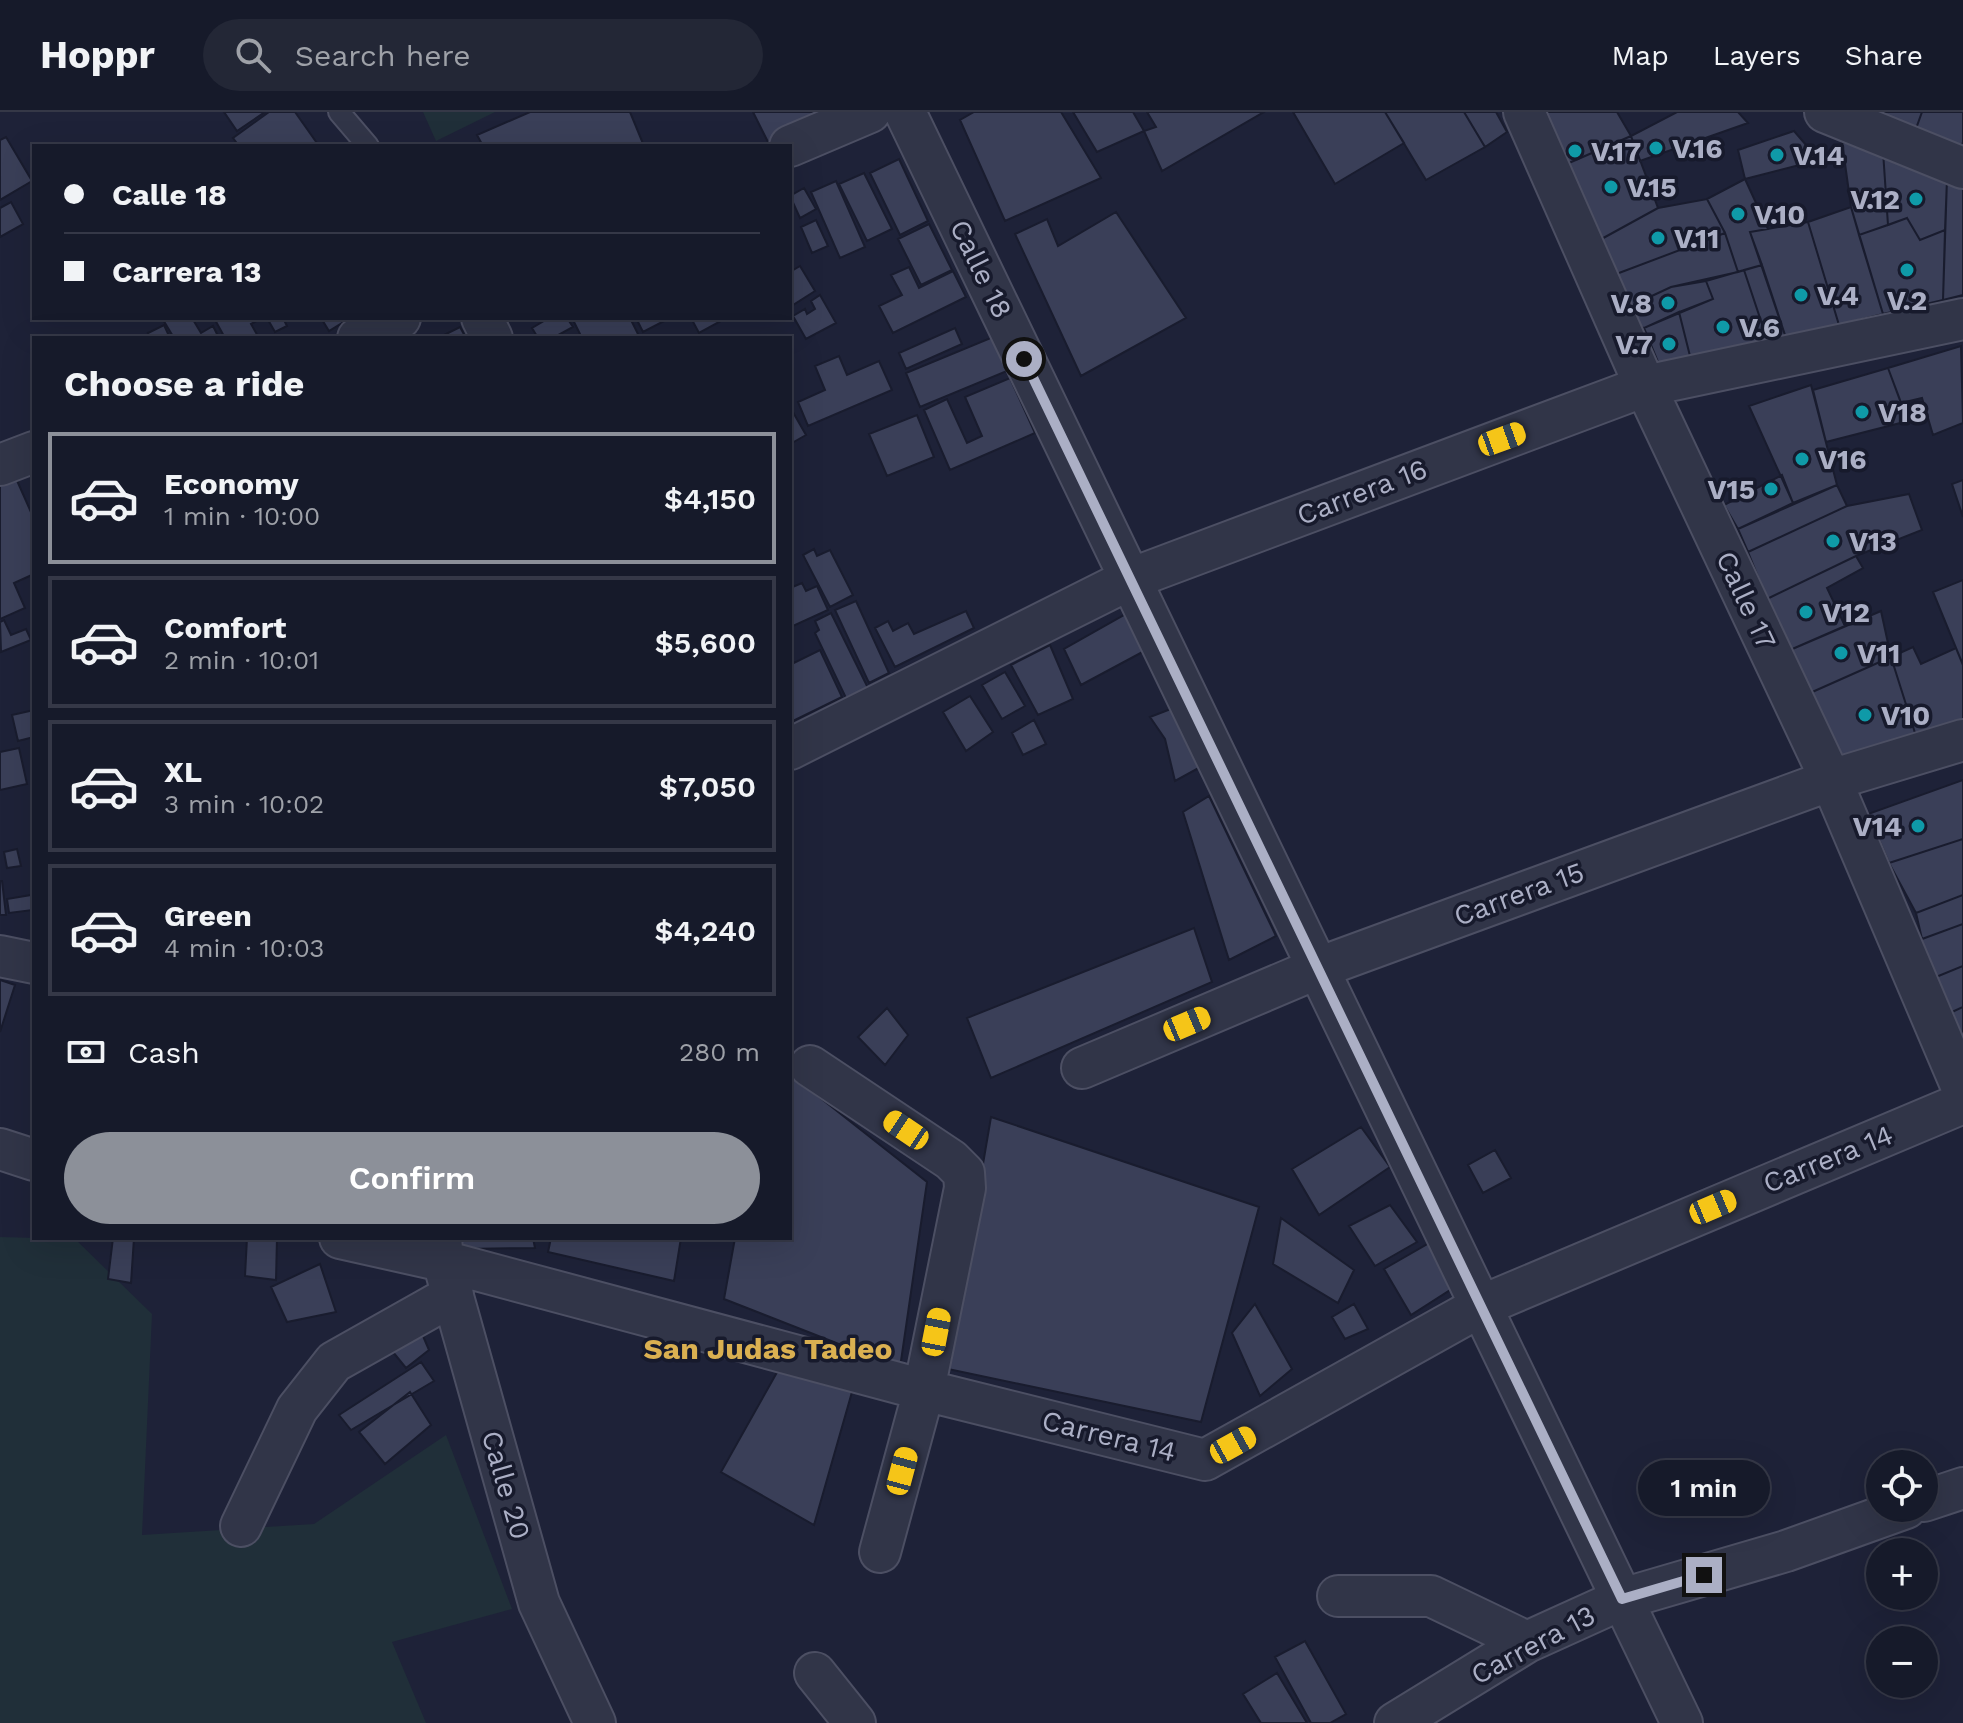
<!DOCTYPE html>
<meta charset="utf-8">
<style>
body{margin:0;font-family:"Work Sans",sans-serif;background:#232736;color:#f1f3f6;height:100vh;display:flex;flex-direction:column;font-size:30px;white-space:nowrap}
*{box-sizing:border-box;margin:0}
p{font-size:26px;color:#9ea1a8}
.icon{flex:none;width:44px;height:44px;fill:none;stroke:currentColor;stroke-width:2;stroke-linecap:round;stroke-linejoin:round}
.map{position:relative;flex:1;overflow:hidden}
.details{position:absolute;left:32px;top:224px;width:760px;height:904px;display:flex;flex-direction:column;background:#161a2a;border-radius:0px;box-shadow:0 8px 32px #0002,0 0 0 2px #353847}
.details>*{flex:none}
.top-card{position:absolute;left:32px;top:32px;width:760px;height:176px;border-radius:0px;box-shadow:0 8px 32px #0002,0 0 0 2px #353847;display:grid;align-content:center;height:176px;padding:0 32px;background:#161a2a}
.buttons{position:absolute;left:1866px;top:1338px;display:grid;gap:16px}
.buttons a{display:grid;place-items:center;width:72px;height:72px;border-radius:50%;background:#161a2a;box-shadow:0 8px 32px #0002,0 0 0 2px #353847;font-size:40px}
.end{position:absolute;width:36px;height:36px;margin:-18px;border:10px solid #abafc5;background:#111;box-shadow:0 0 0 4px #111}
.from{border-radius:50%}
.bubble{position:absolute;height:56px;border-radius:28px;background:#161a2a;box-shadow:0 8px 32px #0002,0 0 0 2px #353847;font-size:26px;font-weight:600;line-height:56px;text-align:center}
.car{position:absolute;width:24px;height:48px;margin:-24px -12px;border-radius:10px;box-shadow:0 0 6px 2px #0007;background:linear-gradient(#f5c518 24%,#345 0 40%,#f5c518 0 76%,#345 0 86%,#f5c518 0)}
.top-card b{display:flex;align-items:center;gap:28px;height:76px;font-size:30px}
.top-card b+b{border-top:2px solid #353847}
.top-card i{width:20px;height:20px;background:#f1f3f6}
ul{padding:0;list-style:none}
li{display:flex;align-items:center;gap:24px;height:132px;margin:0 16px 12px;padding:0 16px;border:4px solid #353847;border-radius:0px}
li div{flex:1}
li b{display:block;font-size:30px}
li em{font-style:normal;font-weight:600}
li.selected{border-color:#8c9099}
li>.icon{width:72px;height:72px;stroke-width:1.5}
h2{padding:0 32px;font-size:36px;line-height:96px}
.pay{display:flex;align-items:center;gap:20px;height:88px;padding:0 32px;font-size:30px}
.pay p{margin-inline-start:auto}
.primary-button{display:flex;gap:16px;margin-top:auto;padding:16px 32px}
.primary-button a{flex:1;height:92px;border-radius:48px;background:#8c9099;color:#fff;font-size:32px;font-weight:600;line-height:92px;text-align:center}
header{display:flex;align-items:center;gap:48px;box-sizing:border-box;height:112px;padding:0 40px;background:#161a2a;border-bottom:2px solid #353847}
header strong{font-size:38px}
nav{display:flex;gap:44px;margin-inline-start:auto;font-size:28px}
.search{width:560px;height:72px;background:#232736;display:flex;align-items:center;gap:20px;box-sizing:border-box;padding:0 28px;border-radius:44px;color:#9ea1a8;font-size:30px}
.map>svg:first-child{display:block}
.green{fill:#202f39}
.building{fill:#3a3f58;stroke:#191c2e;stroke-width:2}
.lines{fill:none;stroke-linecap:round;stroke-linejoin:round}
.service-casing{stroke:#4c4f63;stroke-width:24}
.minor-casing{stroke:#4c4f63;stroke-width:44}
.service{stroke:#313548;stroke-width:20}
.minor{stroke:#313548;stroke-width:40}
.route{stroke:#abafc5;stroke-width:10}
.culture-dot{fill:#0f9aa8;stroke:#171a2c;stroke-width:3}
.labels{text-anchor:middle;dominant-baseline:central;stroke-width:7;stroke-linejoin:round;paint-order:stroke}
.poi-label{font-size:28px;font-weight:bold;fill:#abafc5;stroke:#171a2c;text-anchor:start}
.street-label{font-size:28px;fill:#abafc5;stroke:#171a2c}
.neighbourhood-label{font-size:30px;font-weight:bold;fill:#dab051;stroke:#171a2c}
</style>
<header>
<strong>Hoppr</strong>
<div class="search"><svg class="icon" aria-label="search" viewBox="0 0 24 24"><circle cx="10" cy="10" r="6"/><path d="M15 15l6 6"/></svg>Search here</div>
<nav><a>Map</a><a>Layers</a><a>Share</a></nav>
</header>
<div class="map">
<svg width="1963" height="1611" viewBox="0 0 1963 1611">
<rect width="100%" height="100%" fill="#1e2238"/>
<!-- green -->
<path class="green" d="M423 0H495L436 29Z
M0 1125 75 1127 152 1202 142 1423 314 1412 446 1323 512 1497 392 1530 426 1611H0Z"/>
<!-- building -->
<path class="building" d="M224 0H265L237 19Z
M269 0H295L319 34H239L233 26Z
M530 0H630L644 34H483L477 23Z
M753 0H844L774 34H770Z
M974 0H1061L1101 66 1005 109 960 8Z
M1073 0H1133L1144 19 1097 40Z
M1147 0H1264L1162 59 1144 19 1156 15Z
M1293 0H1385L1404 31 1335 72Z
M1385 0H1464L1485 35 1426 68Z
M1464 0H1496L1507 20 1485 35Z
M1537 0H1617L1631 24 1562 54Z
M1677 0H1738L1748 11 1640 49 1631 24Z
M1875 0H1922L1913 25Z
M1922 0H1963V30L1959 41 1913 25Z
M1794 19 1819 48 1745 67 1738 38Z
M1631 24 1658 96 1596 130 1562 54Z
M6 25 32 69 0 88V28Z
M1842 30 1883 39 1888 113 1859 123 1851 95Z
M1883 39 1947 67 1945 118 1920 128 1907 106 1888 113Z
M899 47 928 109 900 123 870 61Z
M864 61 892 117 867 129 839 72Z
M1745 67 1768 117 1750 120 1762 153 1738 160 1725 121 1707 87Z
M1947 67 1963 74V183L1943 188Z
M836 69 865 135 840 146 811 80Z
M804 76 816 97 800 106 790 84Z
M1707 87 1725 121 1611 164 1596 130 1658 96Z
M11 90 23 112 0 125V96Z
M1851 95 1883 202 1839 213 1808 110Z
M1116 100 1186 206 1081 264 1015 122 1047 107 1058 134Z
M1907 106 1920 128 1945 118 1943 188 1883 202 1859 123Z
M816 108 828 134 812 141 801 115Z
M1808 110 1839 213 1786 226 1750 120Z
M929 112 952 158 921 173 898 127Z
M1725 121 1738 160 1671 175 1626 196 1611 164Z
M1762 153 1786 226 1768 230 1744 158Z
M800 154 815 179 793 193 790 187V160Z
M909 155 919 176 953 159 966 185 893 221 879 194 902 183 891 163Z
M1744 158 1768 230 1691 248 1679 200 1713 187 1706 169Z
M1706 169 1713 187 1644 216 1634 213 1626 196 1671 175Z
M820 183 836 211 806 227 793 204 805 197 807 202 815 197 811 189Z
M1679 200 1691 248 1660 255 1644 216Z
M162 206H192L201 221 213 214 219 226H174Z
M214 206H262L251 212 259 226H225Z
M267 206H283L287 214 275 220Z
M321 206H350L329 219Z
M549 206H567L573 215 553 226H538L532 216Z
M572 206H630L638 222 631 226H604L602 223 582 226Z
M636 206H670L643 220Z
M691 206H719L721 209 699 221Z
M164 213 170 226H151L148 221Z
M460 215 466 226H438Z
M955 216 962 232 906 257 899 241Z
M993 225 1007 259 920 295 906 261Z
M1961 234 1963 311 1933 323 1922 286 1901 291 1888 256Z
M839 244 847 263 879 249 892 278 808 314 798 290 825 278 815 254Z
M1888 256 1908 309 1826 330 1813 278Z
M1010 266 1035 321 950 358 924 298 947 287 967 331 982 324 965 285Z
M1811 273 1837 373 1793 391 1749 294Z
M790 295 806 323 792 331 790 328Z
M917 303 934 345 887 364 869 322Z
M1782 363 1793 391 1738 417 1724 393Z
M15 364 34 407V462L14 471 25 496 0 507V371Z
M1963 368V405L1952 372Z
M1837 373 1847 394 1748 440 1738 417Z
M1909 382 1922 418 1856 444 1767 487 1748 440 1847 394Z
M814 437 817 444 830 438 853 483 830 495 803 443Z
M1856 444 1863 456 1827 476 1845 514 1790 538 1767 487Z
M1963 468V553L1933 480Z
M802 471 806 479 817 474 828 498 793 514 790 507V476Z
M856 489 889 561 869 571 835 498Z
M1133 498 1150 536 1081 573 1064 537Z
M966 499 974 516 895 555 875 516 888 509 893 519 908 511 914 522Z
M1881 499 1891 545 1810 581 1790 538Z
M831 501 868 576 846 586 815 521 819 518 815 509Z
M4 508 11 523 26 517 31 528 1 540 0 510Z
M1050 533 1073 587 1038 603 1011 553Z
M1913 535 1921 552 1956 536 1963 553V610L1916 624 1891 545Z
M820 538 842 585 793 609 790 602V543L794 551Z
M1891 545 1916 624 1844 647 1810 581Z
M1005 560 1025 594 1002 607 982 573Z
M970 584 993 620 966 639 943 600Z
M1181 593 1206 652 1175 669 1165 627 1150 605Z
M34 598V625L18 629 12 603Z
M1034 608 1046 632 1023 643 1012 621Z
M19 636 27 672 0 678V640Z
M1963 668V727L1889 751 1868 702Z
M1209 684 1276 824 1229 848 1183 700Z
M1963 727V783L1916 801 1889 751Z
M17 737 21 754 7 756 4 740Z
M0 769H2L6 803H0Z
M31 783 33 798 9 801 7 787Z
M1963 783V812L1922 827 1916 801Z
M1963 812V854L1936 865 1914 830Z
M1194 816 1212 870 991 966 967 906Z
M1963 854V895L1952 900 1936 865Z
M0 868 15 873 0 920Z
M1963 895V926L1952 900Z
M887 896 908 923 885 953 858 925Z
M790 962 927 1070 900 1256 724 1187 735 1126H790Z
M991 1005 1259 1095 1201 1310 948 1257Z
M1361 1015 1390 1055 1319 1103 1292 1057Z
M1495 1038 1511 1066 1483 1081 1468 1053Z
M1390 1093 1417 1130 1375 1154 1349 1114Z
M1281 1106 1354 1158 1338 1191 1273 1152Z
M113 1126H134L131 1171 108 1167Z
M247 1126H277L276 1168 245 1164Z
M461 1126H533L535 1136 463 1137Z
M551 1126H681L674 1169 548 1140Z
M1431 1130 1450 1178 1411 1203 1384 1157Z
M320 1152 336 1200 287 1210 271 1175Z
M1255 1192 1292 1257 1260 1284 1232 1221Z
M1354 1192 1368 1217 1345 1227 1332 1205Z
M420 1217 429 1238 406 1256 388 1234Z
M421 1250 434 1269 351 1318 339 1303Z
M780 1255 854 1273 814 1413 721 1360Z
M410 1280 431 1313 385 1352 359 1320Z
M1305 1529 1346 1602 1330 1611H1311L1275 1545Z
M1277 1561 1307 1611H1261L1243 1582Z"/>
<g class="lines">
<defs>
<path id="service" d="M339 0 368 34"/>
<path id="minor" d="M905 0 1682 1611
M1524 0 1645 274 1831 668 1963 978
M1825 0 1963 56
M790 34 870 0
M482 206 492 226
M358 226 400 206
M0 353 34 340
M790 637 1130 467 1645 274 1963 207
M0 844 34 851
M810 954 951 1048 964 1061 965 1076 924 1278 880 1440
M1082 956 1318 856 1831 668 1963 628
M0 1037 34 1048
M340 1126 443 1149 924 1278 1205 1348 1481 1194 1963 991
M441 1126 443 1149 539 1491 595 1611
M1924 1389 1963 1376
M241 1414 297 1297 334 1250 453 1183
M1338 1484H1431L1527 1530
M815 1561 855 1611
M1395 1611 1527 1530 1622 1487 1786 1439 1906 1396"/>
</defs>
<!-- service casing -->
<use href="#service" class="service-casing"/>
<!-- minor casing -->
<use href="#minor" class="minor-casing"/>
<!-- service -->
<use href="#service" class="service"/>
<!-- minor -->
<use href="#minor" class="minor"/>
</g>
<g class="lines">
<!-- route -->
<path class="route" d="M1024 247 1622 1487 1704 1463"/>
</g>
<!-- markers -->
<g class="culture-dot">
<circle cx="1656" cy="36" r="8"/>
<circle cx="1575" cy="39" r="8"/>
<circle cx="1777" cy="43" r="8"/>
<circle cx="1611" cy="75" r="8"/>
<circle cx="1916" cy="87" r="8"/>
<circle cx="1738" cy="102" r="8"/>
<circle cx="1658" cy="126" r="8"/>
<circle cx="1907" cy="158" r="8"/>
<circle cx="1801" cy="183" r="8"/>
<circle cx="1668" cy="191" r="8"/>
<circle cx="1723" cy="215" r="8"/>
<circle cx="1669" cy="232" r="8"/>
<circle cx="1862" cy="300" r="8"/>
<circle cx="1802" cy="347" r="8"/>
<circle cx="1771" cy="377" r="8"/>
<circle cx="1833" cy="429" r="8"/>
<circle cx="1806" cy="500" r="8"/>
<circle cx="1841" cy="541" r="8"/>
<circle cx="1865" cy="603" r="8"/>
<circle cx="1918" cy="714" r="8"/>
</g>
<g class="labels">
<!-- poi labels -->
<g class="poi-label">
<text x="1672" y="36">V.16</text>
<text x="1591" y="39">V.17</text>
<text x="1793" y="43">V.14</text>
<text x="1627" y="75">V.15</text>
<text x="1900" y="87" text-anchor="end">V.12</text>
<text x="1754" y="102">V.10</text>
<text x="1674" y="126">V.11</text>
<text x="1817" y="183">V.4</text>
<text x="1907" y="188" text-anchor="middle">V.2</text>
<text x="1652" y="191" text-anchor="end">V.8</text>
<text x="1739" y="215">V.6</text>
<text x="1653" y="232" text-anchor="end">V.7</text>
<text x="1878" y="300">V18</text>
<text x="1818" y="347">V16</text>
<text x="1755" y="377" text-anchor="end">V15</text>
<text x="1849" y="429">V13</text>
<text x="1822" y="500">V12</text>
<text x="1857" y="541">V11</text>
<text x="1881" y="603">V10</text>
<text x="1902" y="714" text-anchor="end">V14</text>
</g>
<!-- street labels -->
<g class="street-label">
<text transform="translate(981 157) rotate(64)">Calle 18</text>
<text transform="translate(1362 380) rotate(-21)">Carrera 16</text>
<text transform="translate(1746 488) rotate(65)">Calle 17</text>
<text transform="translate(1519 782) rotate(-20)">Carrera 15</text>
<text transform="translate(1828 1047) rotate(-22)">Carrera 14</text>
<text transform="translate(1109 1324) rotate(14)">Carrera 14</text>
<text transform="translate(506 1373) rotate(74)">Calle 20</text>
<text transform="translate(1533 1533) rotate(-28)">Carrera 13</text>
</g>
<!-- neighbourhood labels -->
<g class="neighbourhood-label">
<text x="768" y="1236">San Judas Tadeo</text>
</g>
</g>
</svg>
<div class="buttons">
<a><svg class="icon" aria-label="locate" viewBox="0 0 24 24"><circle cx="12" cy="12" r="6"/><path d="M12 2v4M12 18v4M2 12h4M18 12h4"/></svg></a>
<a>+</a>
<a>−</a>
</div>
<i class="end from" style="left:1024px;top:247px"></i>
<i class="end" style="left:1704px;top:1463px"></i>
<div class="bubble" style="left:1638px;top:1348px;width:132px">1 min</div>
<i class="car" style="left:1502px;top:327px;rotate:70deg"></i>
<i class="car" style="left:1187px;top:912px;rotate:67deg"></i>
<i class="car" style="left:906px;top:1018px;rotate:304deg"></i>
<i class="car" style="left:1713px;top:1095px;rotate:67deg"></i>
<i class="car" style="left:936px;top:1220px;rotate:11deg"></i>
<i class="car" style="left:1233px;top:1333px;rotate:61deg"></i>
<i class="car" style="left:902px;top:1359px;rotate:15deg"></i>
<div class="top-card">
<b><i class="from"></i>Calle 18</b>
<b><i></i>Carrera 13</b>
</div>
<section class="details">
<h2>Choose a ride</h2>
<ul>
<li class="selected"><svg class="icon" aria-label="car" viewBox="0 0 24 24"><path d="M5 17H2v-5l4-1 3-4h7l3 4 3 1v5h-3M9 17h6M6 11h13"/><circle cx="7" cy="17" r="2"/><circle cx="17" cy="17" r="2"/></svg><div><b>Economy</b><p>1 min · 10:00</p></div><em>$4,150</em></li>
<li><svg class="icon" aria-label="car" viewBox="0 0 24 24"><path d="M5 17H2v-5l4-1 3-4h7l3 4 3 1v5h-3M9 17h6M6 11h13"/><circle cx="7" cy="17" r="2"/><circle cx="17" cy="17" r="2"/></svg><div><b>Comfort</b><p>2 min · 10:01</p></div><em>$5,600</em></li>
<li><svg class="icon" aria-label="car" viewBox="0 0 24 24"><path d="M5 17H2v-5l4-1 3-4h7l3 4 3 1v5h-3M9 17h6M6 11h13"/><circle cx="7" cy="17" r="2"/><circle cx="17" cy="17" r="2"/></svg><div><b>XL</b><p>3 min · 10:02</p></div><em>$7,050</em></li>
<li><svg class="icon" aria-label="car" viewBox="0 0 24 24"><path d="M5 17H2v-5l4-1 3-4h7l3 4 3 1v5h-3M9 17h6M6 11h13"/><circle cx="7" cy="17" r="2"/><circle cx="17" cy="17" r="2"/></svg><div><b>Green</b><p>4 min · 10:03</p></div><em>$4,240</em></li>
</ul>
<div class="pay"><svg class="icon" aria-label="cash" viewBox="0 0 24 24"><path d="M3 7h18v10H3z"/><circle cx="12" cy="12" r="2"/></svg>Cash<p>280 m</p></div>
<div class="primary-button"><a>Confirm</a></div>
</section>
</div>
